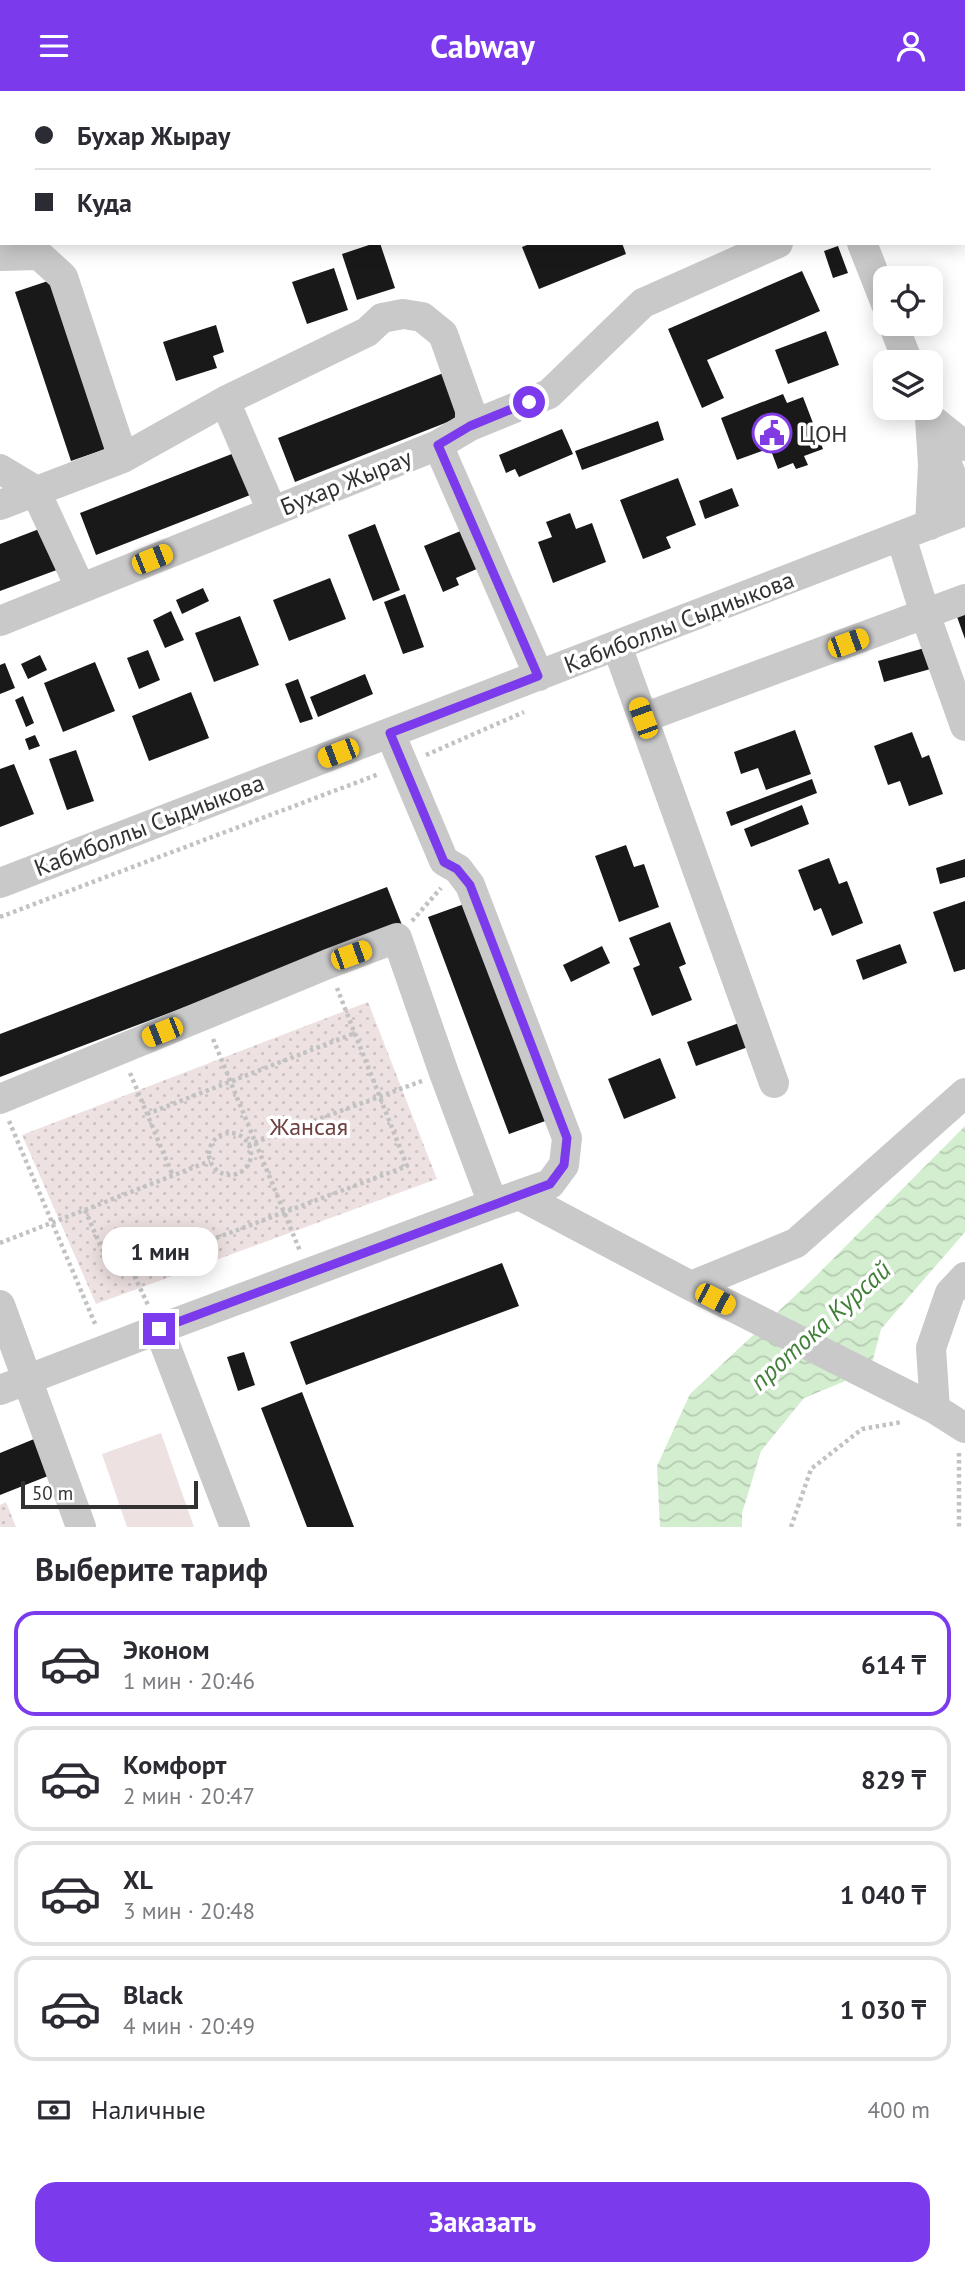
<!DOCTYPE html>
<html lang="ru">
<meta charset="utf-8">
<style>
body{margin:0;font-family:"PT Sans",sans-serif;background:#f2f2f3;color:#2b2b33;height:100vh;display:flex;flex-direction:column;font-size:26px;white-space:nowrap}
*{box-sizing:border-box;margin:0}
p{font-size:23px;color:#7c7c81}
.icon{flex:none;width:38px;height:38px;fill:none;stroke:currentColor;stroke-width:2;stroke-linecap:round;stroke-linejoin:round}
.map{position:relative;height:1436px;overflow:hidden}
.panel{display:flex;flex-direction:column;background:#fff;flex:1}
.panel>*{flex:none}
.hud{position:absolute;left:0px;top:0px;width:966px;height:154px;box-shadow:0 4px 18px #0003;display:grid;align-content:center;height:154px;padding:0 35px;background:#fff}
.tools{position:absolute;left:873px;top:175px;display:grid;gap:14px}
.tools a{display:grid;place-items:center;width:70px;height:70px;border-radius:14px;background:#fff;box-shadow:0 4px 18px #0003;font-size:35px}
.scale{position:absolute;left:21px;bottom:18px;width:177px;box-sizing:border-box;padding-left:7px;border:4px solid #323232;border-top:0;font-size:19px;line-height:24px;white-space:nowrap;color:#323232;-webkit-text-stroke:5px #fff;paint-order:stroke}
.end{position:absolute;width:32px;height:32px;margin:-16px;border:9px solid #7c3aed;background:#fff;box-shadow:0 0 0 4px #fff}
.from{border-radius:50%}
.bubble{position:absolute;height:49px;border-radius:21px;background:#fff;box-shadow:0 4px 18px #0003;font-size:23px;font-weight:700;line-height:49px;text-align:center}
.car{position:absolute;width:21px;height:42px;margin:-21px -10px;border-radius:9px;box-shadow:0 0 5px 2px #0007;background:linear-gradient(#f5c518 24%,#345 0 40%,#f5c518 0 76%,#345 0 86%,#f5c518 0)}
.hud b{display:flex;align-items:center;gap:24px;height:66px;font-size:26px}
.hud b+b{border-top:2px solid #e1e1e2}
.hud i{width:18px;height:18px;background:#2b2b33}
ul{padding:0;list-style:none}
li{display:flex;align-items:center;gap:21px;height:105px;margin:0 14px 10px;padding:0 21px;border:4px solid #e1e1e2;border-radius:21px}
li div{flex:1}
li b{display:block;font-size:26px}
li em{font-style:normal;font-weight:700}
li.on{border-color:#7c3aed}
li>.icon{width:63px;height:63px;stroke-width:1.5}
h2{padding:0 35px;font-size:32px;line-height:84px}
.pay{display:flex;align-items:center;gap:18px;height:77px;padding:0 35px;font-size:26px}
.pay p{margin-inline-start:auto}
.button{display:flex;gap:14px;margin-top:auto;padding:14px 35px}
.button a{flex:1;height:80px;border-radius:21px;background:#7c3aed;color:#fff;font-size:28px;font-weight:700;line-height:80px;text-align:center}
header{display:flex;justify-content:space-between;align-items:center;height:91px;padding:0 35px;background:#7c3aed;color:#fff;font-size:32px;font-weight:700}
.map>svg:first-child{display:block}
.grass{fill:url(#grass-dots)}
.pitch{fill:#eee1e2}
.water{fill:url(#water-waves)}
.building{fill:#191919}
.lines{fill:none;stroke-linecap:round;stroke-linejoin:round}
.path{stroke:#c2c2c2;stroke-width:4.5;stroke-dasharray:3.5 3.5;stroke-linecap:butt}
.minor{stroke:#c9c9c9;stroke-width:30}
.route{stroke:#7c3aed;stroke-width:9}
.labels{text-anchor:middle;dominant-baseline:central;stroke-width:7;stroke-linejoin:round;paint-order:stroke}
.poi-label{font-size:24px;fill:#323232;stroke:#fff;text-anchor:start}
.street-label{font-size:24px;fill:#323232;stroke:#fff}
.park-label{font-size:24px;fill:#6e4040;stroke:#fff}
.water-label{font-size:26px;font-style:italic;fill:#42803a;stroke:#fff}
</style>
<header><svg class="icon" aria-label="menu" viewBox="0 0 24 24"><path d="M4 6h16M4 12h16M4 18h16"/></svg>Cabway<svg class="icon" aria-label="person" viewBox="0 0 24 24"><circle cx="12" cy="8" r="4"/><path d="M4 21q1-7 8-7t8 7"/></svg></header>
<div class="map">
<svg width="965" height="1436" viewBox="0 0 965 1436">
<defs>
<pattern id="grass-dots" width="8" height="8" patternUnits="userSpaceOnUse" patternTransform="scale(1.75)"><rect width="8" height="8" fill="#eee1e2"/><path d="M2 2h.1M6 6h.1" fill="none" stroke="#cdc2c2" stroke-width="1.8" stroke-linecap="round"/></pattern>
<pattern id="water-waves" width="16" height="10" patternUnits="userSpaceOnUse" patternTransform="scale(1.75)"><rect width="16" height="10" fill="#d3edcf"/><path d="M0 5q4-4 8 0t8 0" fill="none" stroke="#b6ccb2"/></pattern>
</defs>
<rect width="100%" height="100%" fill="#fff"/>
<!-- grass -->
<path class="grass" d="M368 911 437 1088 96 1213 22 1044Z
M6 1411 16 1436H0V1414Z"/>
<!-- pitch -->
<path class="pitch" d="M161 1342 194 1436H127L102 1363Z"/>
<!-- water -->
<path class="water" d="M965 1035V1141L881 1238 872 1272 843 1291 804 1307 761 1360 742 1422V1436H660L657 1375 690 1303 811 1190Z"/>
<!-- building -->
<path class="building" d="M375 152H380L395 197 357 209 342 163Z
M532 152H622L626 163 539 198 522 156Z
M838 155 848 182 833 187 824 160Z
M334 177 348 219 307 233 292 191Z
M802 180 820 220 707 269 724 307 702 317 668 238Z
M57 187 114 355 71 370 15 201Z
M216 234 224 261 213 265 217 277 176 290 163 251Z
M826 240 839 274 788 293 775 259Z
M446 281 463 325 295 391 278 347Z
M783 303 787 312 803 306 823 358 804 365 808 374 796 378 793 372 778 378 770 357 737 369 721 327Z
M658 330 664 349 582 379 575 360Z
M562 338 573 363 519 386 515 378 506 382 499 364Z
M242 359 258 401 96 464 80 422Z
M678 387 696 434 666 446 671 457 643 468 620 409Z
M732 397 739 415 705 428 699 410Z
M570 422 576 438 592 432 606 471 553 492 538 451 552 446 546 431Z
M375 433 400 499 373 510 348 444Z
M47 435 62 477 0 500V453Z
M463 439 479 477 456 487 459 494 443 501 424 455Z
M330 487 346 528 289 550 273 509Z
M203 497 209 510 182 523 176 509Z
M405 503 424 556 403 563 384 511Z
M171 520 184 549 165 557 153 529Z
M965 520V548L956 523Z
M240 525 259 574 214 591 195 542Z
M928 556 934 577 884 591 878 570Z
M148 559 160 589 139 598 127 567Z
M40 564 47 579 28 588 21 573Z
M95 571 115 620 63 641 44 592Z
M5 572 15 597 0 603V574Z
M365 583 373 603 318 626 310 606Z
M298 588 313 628 300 632 285 593Z
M191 601 209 647 149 670 132 625Z
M23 605 34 632 26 636 15 609Z
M795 639 811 683 766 699 758 677 741 683 734 661Z
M912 641 922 667 929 664 943 703 909 715 900 690 888 694 874 655Z
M35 644 40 655 29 659 25 648Z
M76 659 94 710 67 719 49 668Z
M14 673 34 723 0 736V678Z
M812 688 817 702 731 735 726 721Z
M802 714 809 733 751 756 744 738Z
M626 754 634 776 644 773 659 816 619 831 595 765Z
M829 767 839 793 847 790 863 832 832 845 821 817 814 820 798 779Z
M965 768V786L940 793 936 777Z
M387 796 402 834 0 986V943Z
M965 810V878L954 881 933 821Z
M467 812 548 1029 509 1043 428 826Z
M670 831 686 873 679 876 692 909 652 925 633 877 640 874 629 847Z
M900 853 907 872 863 889 856 869Z
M602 855 610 872 571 891 563 874Z
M739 932 748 956 696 975 687 951Z
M660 967 676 1007 624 1028 608 988Z
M502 1172 519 1215 306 1294 290 1251Z
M244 1261 255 1294 238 1300 227 1266Z
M302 1301 354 1436H307L261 1317Z
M39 1346 53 1383 0 1404V1362Z"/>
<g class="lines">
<!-- path -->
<path class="path" d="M426 664 524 621
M0 826 379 683
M412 830 441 797
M213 948 300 1160
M130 982 173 1085
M147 1023 355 942
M9 1030 96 1235
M209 1063a21 21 0 1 1 42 0a21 21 0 1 1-42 0Z
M248 1054 422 990
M85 1119 108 1172 125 1165 149 1216
M0 1152 210 1070
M131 1179 407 1075 337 897
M959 1362V1436
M791 1436 811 1378 862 1338 902 1331"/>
<!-- minor -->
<path class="minor" d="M807 0V2
M395 2V0
M0 25H2
M862 152 886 213
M0 165 39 164 63 186 123 367
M893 233 908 271
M225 310 272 420
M938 350 965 419
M438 354 539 585
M0 378 35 399 80 496
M0 414 123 367 225 310 367 241 382 227 403 223 422 226 443 243 470 319V335
M930 434 933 374 930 327 965 355
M901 446 925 523 965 635
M0 530 438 354 470 335 549 303 643 212 778 152
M617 555 774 992
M643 627 965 508
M0 792 965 420
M0 1008 328 873 397 847 444 982 493 1113 550 1093 564 1074 567 1047 470 794 458 778 444 770 390 642
M519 1104 691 1195 935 1318 965 1337
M691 1195 796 1152 965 1002
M0 1214 81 1436
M0 1299 159 1238
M935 1318 931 1257 950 1202 965 1186
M235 1436 159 1238 493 1113"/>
</g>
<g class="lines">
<!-- route -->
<path class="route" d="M159 1238 550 1093 564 1074 567 1047 470 794 457 778 444 771 390 642 538 585 438 354 470 335 529 311"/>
</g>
<!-- icons -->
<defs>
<symbol id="civic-ring" viewBox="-11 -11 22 22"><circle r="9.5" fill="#fff" stroke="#803ce2" stroke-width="1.5"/><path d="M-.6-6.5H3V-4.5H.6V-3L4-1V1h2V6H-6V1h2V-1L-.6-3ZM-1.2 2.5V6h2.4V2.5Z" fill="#803ce2"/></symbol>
</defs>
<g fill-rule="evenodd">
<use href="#civic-ring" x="750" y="320" width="44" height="44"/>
</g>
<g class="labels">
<!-- poi labels -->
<g class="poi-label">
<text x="799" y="342">ЦОН</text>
</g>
<!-- street labels -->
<g class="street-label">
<text transform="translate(346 391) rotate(-22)">Бухар Жырау</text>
<text transform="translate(679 531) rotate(-21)">Кабиболлы Сыдиыкова</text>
<text transform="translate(149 734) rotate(-21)">Кабиболлы Сыдиыкова</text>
</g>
<!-- park labels -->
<g class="park-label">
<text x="309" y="1035">Жансая</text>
</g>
<!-- water labels -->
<g class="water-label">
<text transform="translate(820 1234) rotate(-42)">протока Курсай</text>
</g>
</g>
</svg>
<div class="tools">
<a><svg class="icon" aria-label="locate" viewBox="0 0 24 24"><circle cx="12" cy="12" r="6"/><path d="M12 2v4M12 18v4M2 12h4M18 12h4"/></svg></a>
<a><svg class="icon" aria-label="layers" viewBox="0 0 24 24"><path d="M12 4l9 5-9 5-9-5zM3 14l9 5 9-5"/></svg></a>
</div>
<div class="scale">50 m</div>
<i class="end from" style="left:529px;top:311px"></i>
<i class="end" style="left:159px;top:1238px"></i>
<div class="bubble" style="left:102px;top:1136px;width:116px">1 мин</div>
<i class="car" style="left:152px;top:468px;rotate:68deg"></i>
<i class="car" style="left:848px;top:552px;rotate:70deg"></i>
<i class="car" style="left:643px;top:627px;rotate:340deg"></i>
<i class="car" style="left:338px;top:662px;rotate:249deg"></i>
<i class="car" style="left:351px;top:864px;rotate:70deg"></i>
<i class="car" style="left:162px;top:941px;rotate:248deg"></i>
<i class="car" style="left:715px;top:1208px;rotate:117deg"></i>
<div class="hud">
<b><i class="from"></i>Бухар Жырау</b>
<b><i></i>Куда</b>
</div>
</div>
<section class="panel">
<h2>Выберите тариф</h2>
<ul>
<li class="on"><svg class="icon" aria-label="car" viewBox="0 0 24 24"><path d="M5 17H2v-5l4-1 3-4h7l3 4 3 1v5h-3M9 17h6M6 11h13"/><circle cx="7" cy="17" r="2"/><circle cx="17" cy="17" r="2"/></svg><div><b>Эконом</b><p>1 мин · 20:46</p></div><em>614 ₸</em></li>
<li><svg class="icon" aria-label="car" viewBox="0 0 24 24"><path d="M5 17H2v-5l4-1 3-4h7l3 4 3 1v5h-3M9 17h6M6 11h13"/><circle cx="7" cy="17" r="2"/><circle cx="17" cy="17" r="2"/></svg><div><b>Комфорт</b><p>2 мин · 20:47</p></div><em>829 ₸</em></li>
<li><svg class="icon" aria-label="car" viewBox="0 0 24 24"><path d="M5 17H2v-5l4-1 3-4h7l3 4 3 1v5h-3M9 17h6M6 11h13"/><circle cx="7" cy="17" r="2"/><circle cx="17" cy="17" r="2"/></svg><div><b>XL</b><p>3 мин · 20:48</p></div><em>1 040 ₸</em></li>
<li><svg class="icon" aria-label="car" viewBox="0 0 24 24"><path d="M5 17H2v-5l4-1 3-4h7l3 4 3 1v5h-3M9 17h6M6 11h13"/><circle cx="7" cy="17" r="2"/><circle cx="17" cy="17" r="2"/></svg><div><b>Black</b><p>4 мин · 20:49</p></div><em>1 030 ₸</em></li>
</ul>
<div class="pay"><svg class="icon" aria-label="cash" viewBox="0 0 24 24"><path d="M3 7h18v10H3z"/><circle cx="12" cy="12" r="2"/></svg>Наличные<p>400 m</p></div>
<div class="button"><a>Заказать</a></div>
</section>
